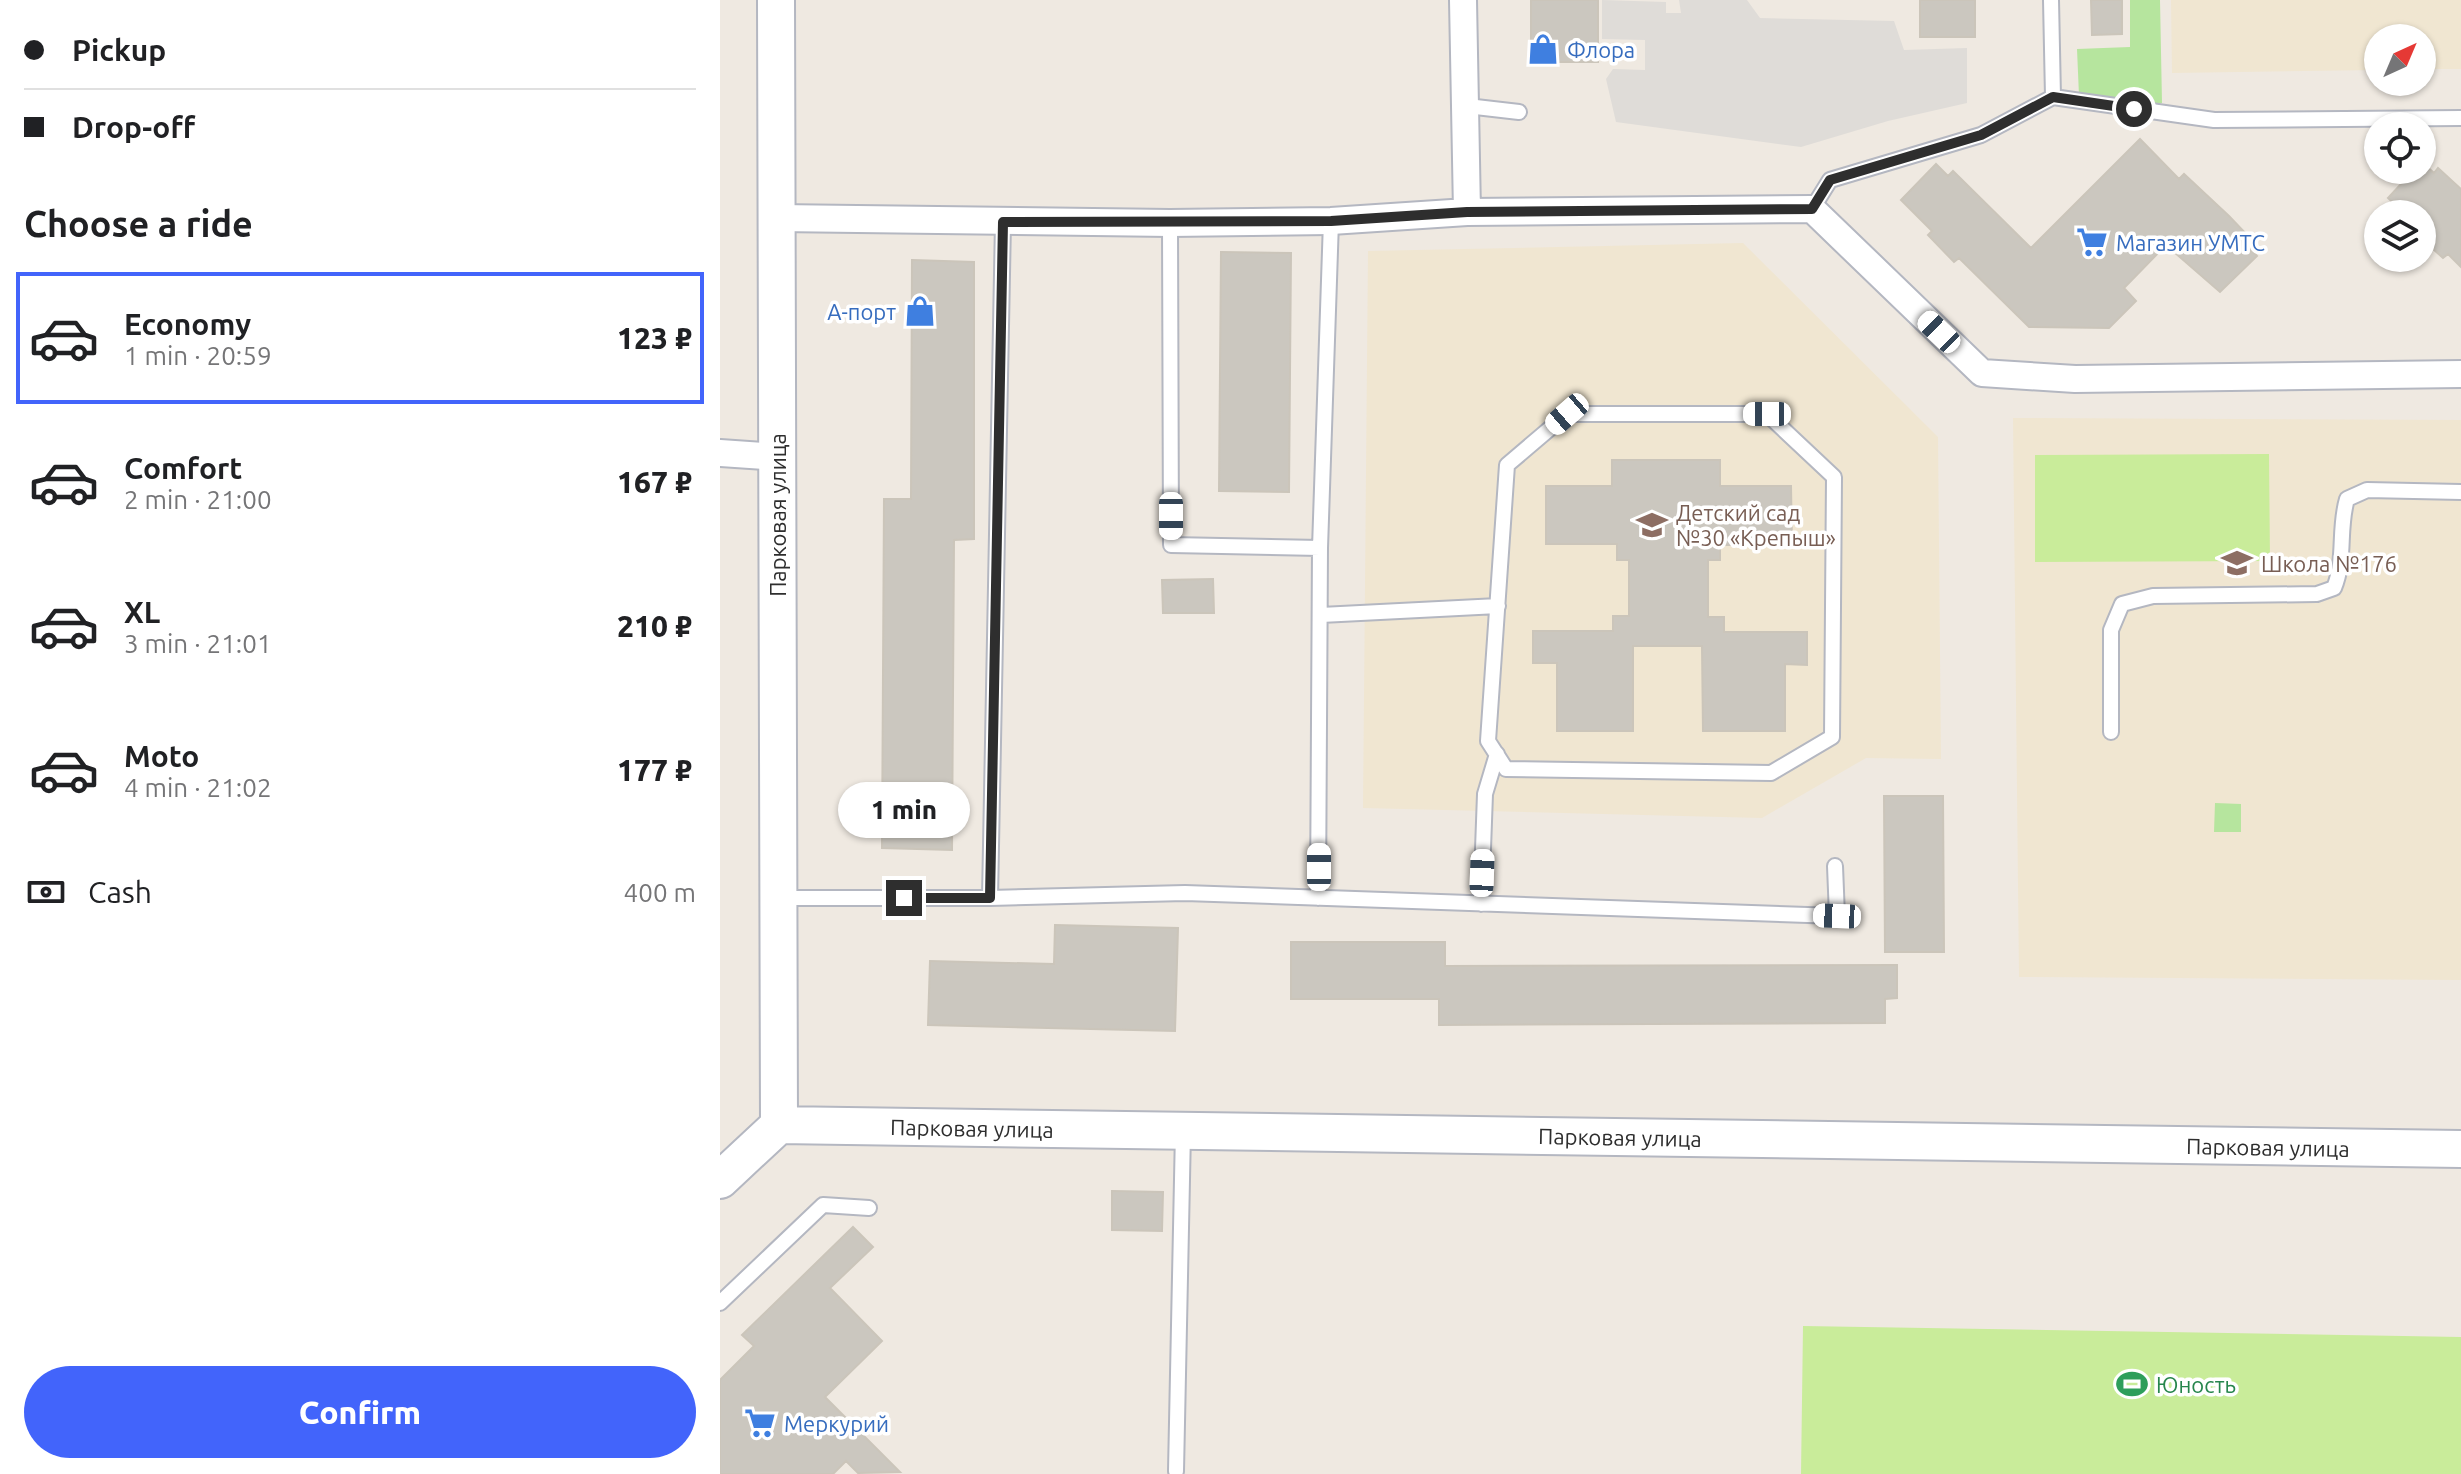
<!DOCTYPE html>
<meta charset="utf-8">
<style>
body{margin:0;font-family:Ubuntu,sans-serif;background:#f2f2f2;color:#202124;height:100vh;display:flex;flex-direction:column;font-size:30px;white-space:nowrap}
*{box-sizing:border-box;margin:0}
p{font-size:26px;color:#757577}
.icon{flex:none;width:44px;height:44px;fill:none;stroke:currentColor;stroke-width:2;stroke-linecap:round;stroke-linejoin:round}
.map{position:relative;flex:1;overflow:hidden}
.panel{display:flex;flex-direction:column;background:#fff;width:720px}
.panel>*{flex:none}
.banner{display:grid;align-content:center;height:176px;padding:0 24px;background:#fff}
.needle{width:52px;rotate:44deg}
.controls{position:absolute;left:1644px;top:24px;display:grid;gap:16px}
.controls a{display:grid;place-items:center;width:72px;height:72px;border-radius:50%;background:#fff;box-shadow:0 2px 6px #0004;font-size:40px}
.end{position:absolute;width:36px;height:36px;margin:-18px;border:10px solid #2e2e2e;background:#fff;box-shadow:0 0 0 4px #fff}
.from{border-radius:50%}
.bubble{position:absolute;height:56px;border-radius:28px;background:#fff;box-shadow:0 2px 6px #0004;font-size:26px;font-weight:800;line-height:56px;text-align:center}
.car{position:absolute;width:24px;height:48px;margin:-24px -12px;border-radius:10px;box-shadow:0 0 6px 2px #0007;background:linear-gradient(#fff 24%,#345 0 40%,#fff 0 76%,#345 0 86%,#fff 0)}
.banner b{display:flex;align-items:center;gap:28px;height:76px;font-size:30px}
.banner b+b{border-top:2px solid #e0e0e0}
.banner i{width:20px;height:20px;background:#202124}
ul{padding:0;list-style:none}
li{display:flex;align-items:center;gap:24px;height:132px;margin:0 16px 12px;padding:0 8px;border:4px solid transparent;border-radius:0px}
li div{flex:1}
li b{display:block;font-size:30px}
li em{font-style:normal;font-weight:800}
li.selected{border-color:#4264fb}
li>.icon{width:72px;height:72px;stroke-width:1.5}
h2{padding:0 24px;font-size:36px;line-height:96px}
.pay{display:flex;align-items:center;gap:20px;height:88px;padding:0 24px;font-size:30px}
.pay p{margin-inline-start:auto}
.action{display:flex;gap:16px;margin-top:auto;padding:16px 24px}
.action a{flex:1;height:92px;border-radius:48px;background:#4264fb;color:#fff;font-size:32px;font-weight:800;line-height:92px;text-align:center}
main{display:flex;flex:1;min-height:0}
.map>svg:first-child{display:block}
.education{fill:#f0e6d1}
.green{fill:#b6e59e}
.pitch{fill:#c9ec9a}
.plaza{fill:#dfdcd8}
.building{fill:#cbc7bf;stroke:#cbc5ba;stroke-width:2}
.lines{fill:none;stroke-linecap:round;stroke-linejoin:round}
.lane-casing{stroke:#b4b7c1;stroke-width:18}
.street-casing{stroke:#b4b7c1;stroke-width:30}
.secondary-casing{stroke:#b4b7c1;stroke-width:40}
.lane{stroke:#fff;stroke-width:14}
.street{stroke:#fff;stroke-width:26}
.secondary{stroke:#fff;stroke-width:36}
.route{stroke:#2e2e2e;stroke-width:10}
.labels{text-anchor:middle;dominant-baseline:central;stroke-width:7;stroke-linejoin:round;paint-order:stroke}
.shop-label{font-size:22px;fill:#366cbe;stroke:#fff;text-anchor:start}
.education-label{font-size:22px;fill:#785e54;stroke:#fff;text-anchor:start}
.street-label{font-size:22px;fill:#2e2e2e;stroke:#fff}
.leisure-label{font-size:22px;fill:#27864d;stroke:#fff;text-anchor:start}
</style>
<main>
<section class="panel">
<div class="banner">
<b><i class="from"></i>Pickup</b>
<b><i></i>Drop-off</b>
</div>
<h2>Choose a ride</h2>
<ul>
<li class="selected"><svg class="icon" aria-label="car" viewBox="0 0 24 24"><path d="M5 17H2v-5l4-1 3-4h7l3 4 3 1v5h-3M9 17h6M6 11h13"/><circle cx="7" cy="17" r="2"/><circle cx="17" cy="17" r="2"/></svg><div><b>Economy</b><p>1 min · 20:59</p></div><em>123 ₽</em></li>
<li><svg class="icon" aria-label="car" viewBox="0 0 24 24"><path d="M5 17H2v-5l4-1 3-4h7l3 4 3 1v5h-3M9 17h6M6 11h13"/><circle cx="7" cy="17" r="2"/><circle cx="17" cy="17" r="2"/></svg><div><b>Comfort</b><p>2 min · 21:00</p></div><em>167 ₽</em></li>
<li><svg class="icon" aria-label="car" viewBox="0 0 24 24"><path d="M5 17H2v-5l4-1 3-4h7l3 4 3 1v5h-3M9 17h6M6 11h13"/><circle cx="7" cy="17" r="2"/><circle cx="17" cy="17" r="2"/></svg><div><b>XL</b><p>3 min · 21:01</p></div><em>210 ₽</em></li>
<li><svg class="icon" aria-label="car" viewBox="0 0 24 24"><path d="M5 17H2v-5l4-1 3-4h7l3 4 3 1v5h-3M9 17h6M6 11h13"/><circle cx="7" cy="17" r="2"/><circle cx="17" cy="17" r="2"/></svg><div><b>Moto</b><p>4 min · 21:02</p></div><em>177 ₽</em></li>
</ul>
<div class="pay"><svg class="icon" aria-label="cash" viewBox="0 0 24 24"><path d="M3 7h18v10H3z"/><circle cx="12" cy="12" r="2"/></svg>Cash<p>400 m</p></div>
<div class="action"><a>Confirm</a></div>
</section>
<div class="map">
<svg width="1741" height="1474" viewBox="0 0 1741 1474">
<rect width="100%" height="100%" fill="#efe9e1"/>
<!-- education -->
<path class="education" d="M1451 0H1741V69H1702V38H1658V70L1452 73Z
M1023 243 1218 437 1221 759 1146 758 1042 818 643 808 648 251Z
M1293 418 1741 420V980L1299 977Z"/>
<!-- green -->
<path class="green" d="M1410 0H1440L1442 103 1400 105 1359 96 1357 49 1410 47Z
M1495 803 1521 804V832H1494Z"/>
<!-- pitch -->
<path class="pitch" d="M1549 454 1550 561 1315 562V455Z
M1083 1326 1741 1337V1474H1081Z"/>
<!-- plaza -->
<path class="plaza" d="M882 0 946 2V13H961L959 0H1027L1040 18 1174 21 1184 50 1247 48V103L1168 121 1081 147 896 122 886 79 893 69 925 70V40L882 39Z"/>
<!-- building -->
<path class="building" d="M811 0H878V62H811Z
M1200 0H1255V37H1200Z
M1371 0H1402V34L1372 35Z
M1420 139 1459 179 1464 174 1509 216 1530 238 1525 243 1537 256 1500 292 1446 245 1404 288 1416 301 1389 328 1309 327 1239 258 1234 262 1208 235 1212 231 1181 200 1216 164 1228 176 1233 171 1311 248Z
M1702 162 1714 173 1718 168 1741 189V267L1728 254 1723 258 1702 239V214H1685L1668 198 1694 170H1702Z
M501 252 571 253 569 492 499 491Z
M192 260 254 262V539L234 540 232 850 162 848 164 499H191Z
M892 460H1000V486H1071L1072 545H1000V560H988V617H1004V632H1087V665L1065 664V731H983L982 646H913V731H837V663H813V631H893V616H909V560H897V544H826V486H892Z
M493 579 494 613H443L442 580Z
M1164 796H1223L1224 952H1165Z
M335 925 458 928 455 1031 208 1025 210 961 334 964Z
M571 942H725V966L1177 965V998L1165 999V1023L719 1025V999H571Z
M392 1191 443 1192 442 1231 392 1230Z
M133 1227 153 1247 110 1288 162 1341 105 1397 180 1472 138 1473 126 1461 113 1474H0V1380L34 1346 22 1335Z"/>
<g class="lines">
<defs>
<path id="lane" d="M1331 0 1333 97
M747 106 799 112
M1092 209 1110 180 1261 135 1333 97 1494 120 1741 118
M450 223 451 545 600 548
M847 414H1047L1114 477 1112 737 1051 773 786 769 768 741 787 465Z
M601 615 778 606
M1391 732V630L1402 604 1433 596 1597 594 1614 588C1626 559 1618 529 1627 499L1647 490 1741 492
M58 898H270L283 222
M270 898 465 893 1117 916 1115 866
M598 898 600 548 611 221
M761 904 765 794 777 754
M0 1303 103 1205 149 1208
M456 1471 463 1131"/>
<path id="street" d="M743 0 747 212
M57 218 450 223 611 221 747 212 1092 209 1262 373 1355 379 1741 374
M0 453 57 457"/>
<path id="secondary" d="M56 0 59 1125
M0 1180 59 1125 1741 1149"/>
</defs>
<!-- lane casing -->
<use href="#lane" class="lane-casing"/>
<!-- street casing -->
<use href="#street" class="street-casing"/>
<!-- secondary casing -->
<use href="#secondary" class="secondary-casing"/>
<!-- lane -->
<use href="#lane" class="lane"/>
<!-- street -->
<use href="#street" class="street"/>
<!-- secondary -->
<use href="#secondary" class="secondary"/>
</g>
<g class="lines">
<!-- route -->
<path class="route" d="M184 898H270L283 222 611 221 747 212 1092 209 1110 180 1261 135 1333 97 1414 109"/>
</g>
<!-- icons -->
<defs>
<symbol id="shop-bare" viewBox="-9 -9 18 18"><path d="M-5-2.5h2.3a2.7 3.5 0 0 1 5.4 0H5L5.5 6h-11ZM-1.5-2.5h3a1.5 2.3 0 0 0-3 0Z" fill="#3f7fe0" stroke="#fff" stroke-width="2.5" paint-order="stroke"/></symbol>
<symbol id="supermarket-bare" viewBox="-9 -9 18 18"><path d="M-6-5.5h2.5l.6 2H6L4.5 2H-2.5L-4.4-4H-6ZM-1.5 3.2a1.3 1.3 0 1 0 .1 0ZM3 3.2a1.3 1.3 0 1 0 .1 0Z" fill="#3f7fe0" stroke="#fff" stroke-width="2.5" paint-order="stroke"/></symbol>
<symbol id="school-bare" viewBox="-9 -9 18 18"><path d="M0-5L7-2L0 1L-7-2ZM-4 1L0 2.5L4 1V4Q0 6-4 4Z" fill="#8d6e63" stroke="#fff" stroke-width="2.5" paint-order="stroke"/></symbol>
<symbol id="stadium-bare" viewBox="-9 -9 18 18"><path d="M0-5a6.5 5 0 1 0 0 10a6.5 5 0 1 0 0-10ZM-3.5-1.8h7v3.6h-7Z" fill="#2e9e5b" stroke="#fff" stroke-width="2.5" paint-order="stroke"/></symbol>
</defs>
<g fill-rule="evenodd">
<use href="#shop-bare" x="801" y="27" width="44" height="44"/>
<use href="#supermarket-bare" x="1350" y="220" width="44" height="44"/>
<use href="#shop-bare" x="178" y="289" width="44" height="44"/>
<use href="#school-bare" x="910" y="503" width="44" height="44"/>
<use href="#school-bare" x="1495" y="541" width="44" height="44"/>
<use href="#stadium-bare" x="1390" y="1362" width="44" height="44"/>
<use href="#supermarket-bare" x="18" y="1401" width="44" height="44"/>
</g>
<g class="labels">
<!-- shop labels -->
<g class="shop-label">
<text x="847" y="49">Флора</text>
<text x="1396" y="242">Магазин УМТС</text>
<text x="176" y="311" text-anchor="end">А-порт</text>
<text x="64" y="1423">Меркурий</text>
</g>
<!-- education labels -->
<g class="education-label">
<text x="956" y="512">Детский сад<tspan x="956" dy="25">№30 «Крепыш»</tspan></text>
<text x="1541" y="563">Школа №176</text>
</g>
<!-- street labels -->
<g class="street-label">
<text transform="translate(57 515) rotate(-90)">Парковая улица</text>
<text transform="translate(252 1128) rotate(1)">Парковая улица</text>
<text transform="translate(900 1137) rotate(1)">Парковая улица</text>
<text transform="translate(1548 1147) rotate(1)">Парковая улица</text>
</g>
<!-- leisure labels -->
<g class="leisure-label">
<text x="1436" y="1384">Юность</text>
</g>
</g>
</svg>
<div class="controls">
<a><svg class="needle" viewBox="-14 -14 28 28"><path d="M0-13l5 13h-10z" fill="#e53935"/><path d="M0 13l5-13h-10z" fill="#757577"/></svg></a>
<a><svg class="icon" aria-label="locate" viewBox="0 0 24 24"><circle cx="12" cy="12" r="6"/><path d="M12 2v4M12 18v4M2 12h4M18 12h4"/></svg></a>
<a><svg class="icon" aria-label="layers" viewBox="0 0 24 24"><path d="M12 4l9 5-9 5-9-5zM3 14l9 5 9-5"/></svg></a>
</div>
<i class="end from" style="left:1414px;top:109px"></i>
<i class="end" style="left:184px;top:898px"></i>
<div class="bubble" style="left:118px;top:782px;width:132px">1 min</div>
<i class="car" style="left:1219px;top:332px;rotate:314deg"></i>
<i class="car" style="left:847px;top:414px;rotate:229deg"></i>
<i class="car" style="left:1047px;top:414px;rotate:270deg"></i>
<i class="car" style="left:451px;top:516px;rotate:180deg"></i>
<i class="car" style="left:599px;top:867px;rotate:0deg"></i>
<i class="car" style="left:762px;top:873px;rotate:2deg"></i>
<i class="car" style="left:1117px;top:916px;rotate:272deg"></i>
</div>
</main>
